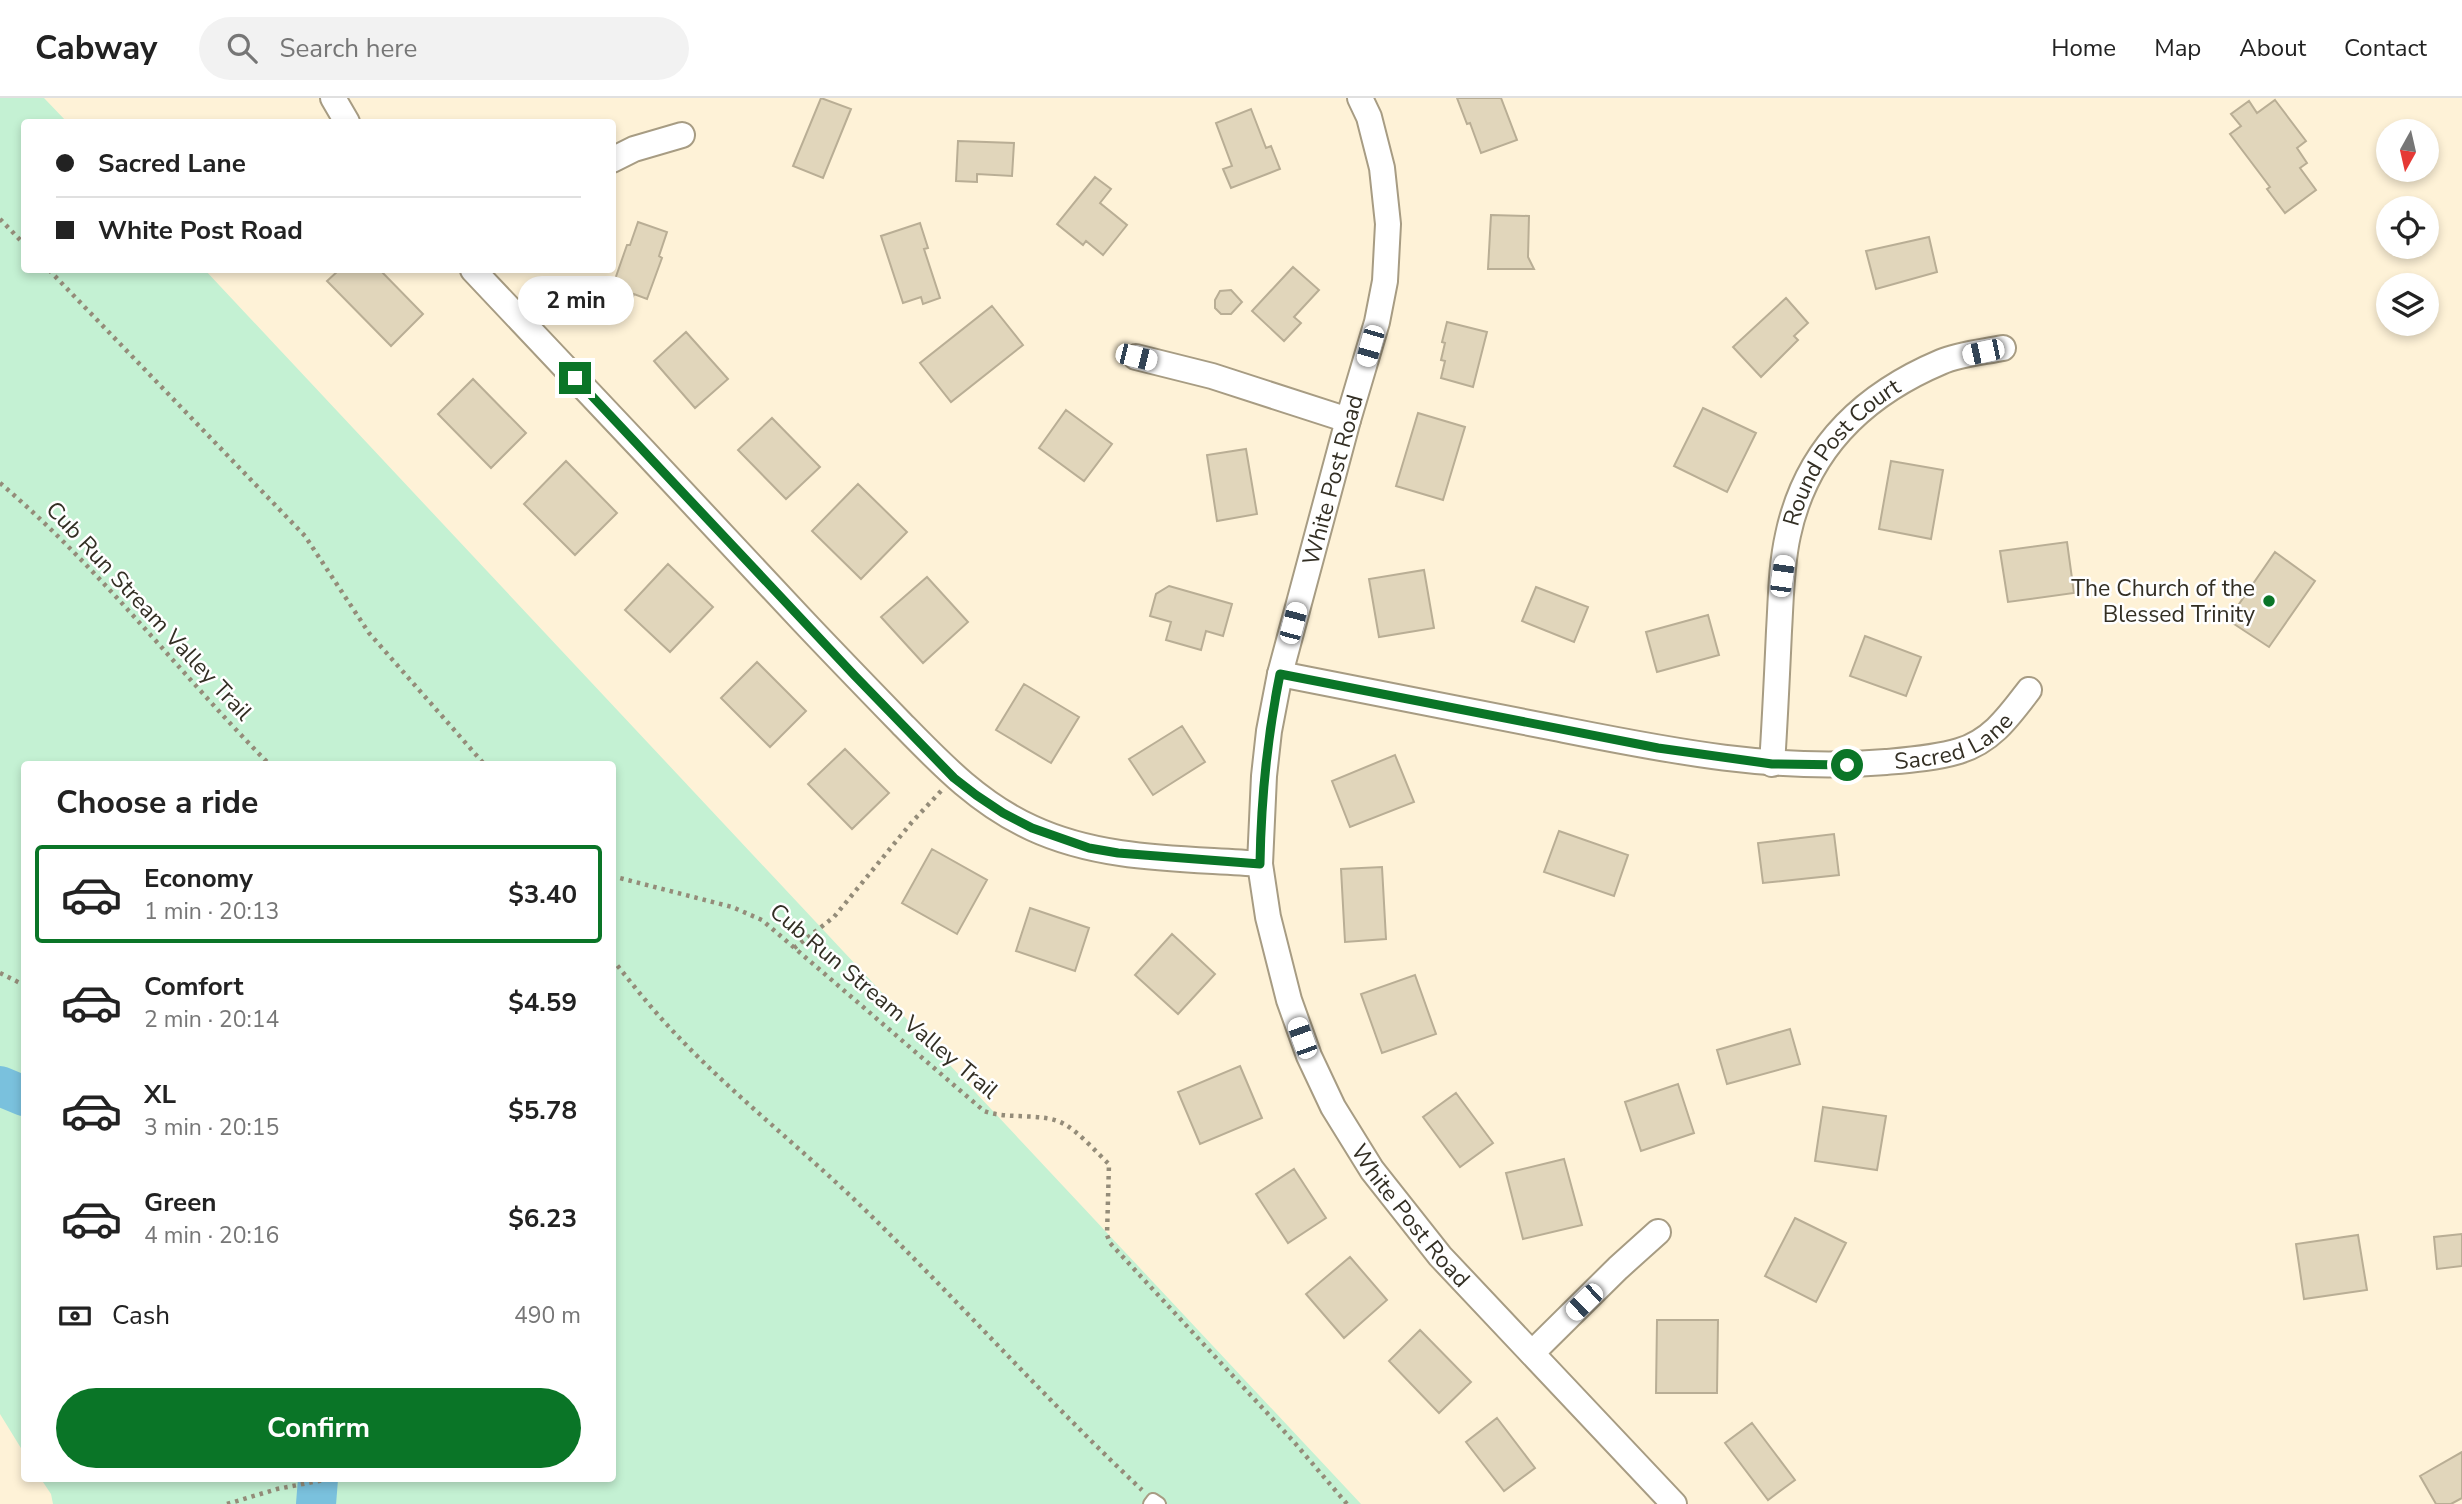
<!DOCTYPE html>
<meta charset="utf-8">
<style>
body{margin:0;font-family:"Nunito Sans",sans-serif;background:#f2f2f2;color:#222;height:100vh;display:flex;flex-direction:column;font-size:26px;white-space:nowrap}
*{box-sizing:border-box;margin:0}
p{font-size:23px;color:#767676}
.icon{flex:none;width:38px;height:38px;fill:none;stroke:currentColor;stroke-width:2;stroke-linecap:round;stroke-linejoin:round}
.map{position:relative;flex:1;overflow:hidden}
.details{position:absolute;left:21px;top:663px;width:595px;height:721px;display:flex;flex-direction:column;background:#fff;border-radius:7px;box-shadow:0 4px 10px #0003}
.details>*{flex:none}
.top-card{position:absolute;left:21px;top:21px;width:595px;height:154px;border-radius:7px;box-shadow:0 4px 10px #0003;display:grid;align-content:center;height:154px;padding:0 35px;background:#fff}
.needle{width:46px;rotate:188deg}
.fabs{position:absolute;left:2376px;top:21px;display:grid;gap:14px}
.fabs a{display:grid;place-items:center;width:63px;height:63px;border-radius:50%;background:#fff;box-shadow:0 4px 10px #0003;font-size:35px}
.end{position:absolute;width:32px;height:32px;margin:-16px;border:9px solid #0a7527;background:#fff;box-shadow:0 0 0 4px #fff}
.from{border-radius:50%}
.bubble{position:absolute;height:49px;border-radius:24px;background:#fff;box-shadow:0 4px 10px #0003;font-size:23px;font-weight:700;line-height:49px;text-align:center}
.car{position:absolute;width:21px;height:42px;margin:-21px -10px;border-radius:9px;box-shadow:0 0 5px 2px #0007;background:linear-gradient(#fff 24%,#345 0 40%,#fff 0 76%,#345 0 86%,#fff 0)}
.top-card b{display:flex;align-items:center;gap:24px;height:66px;font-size:26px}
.top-card b+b{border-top:2px solid #e0e0e0}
.top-card i{width:18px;height:18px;background:#222}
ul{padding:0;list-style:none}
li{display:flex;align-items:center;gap:21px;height:98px;margin:0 14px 10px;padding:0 21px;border:4px solid transparent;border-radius:7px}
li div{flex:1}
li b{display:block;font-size:26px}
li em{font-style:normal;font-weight:700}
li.current{border-color:#0a7527}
li>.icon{width:63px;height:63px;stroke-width:1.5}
h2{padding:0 35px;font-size:32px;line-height:84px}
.pay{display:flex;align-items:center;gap:18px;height:77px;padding:0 35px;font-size:26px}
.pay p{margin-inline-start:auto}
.button{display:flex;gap:14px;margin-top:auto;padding:14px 35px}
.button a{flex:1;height:80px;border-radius:42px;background:#0a7527;color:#fff;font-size:28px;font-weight:700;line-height:80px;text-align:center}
header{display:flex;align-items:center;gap:42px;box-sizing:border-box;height:98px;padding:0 35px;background:#fff;border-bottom:2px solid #e0e0e0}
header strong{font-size:33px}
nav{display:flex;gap:38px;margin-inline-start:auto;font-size:24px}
.search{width:490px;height:63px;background:#f2f2f2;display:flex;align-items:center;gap:18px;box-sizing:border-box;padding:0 24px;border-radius:38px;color:#767676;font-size:26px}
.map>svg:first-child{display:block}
.green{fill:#c4f1d3}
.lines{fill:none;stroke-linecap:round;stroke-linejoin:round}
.river{stroke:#7ac1dd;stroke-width:40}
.building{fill:#e1d6bb;stroke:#b9ae95;stroke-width:2}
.lane-casing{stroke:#a79c83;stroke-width:16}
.street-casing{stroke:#a79c83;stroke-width:28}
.path{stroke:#948c79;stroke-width:4.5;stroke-dasharray:3.5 5;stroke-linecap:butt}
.lane{stroke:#fff;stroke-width:12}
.street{stroke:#fff;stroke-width:24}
.route{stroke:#0a7527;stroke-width:9}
.poi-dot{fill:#0a7527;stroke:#fff;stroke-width:2.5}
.labels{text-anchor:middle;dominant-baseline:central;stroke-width:5;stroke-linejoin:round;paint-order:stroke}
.street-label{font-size:23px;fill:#332f24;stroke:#fff}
.poi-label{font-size:23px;fill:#332f24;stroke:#fff;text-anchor:end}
</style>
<header>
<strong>Cabway</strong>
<div class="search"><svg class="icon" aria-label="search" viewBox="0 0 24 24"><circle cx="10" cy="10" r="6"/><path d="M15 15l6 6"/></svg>Search here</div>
<nav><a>Home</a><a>Map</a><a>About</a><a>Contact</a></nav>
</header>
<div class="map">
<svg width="2462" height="1406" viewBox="0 0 2462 1406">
<rect width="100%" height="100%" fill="#fef2d7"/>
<!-- green -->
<path class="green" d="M0 0H44L67 24H24V172H205L1361 1406H53L51 1396 41 1381H612V667H24V1355L0 1316Z"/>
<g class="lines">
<!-- river -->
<path class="river" d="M0 988 24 998
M316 1406 318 1381"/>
</g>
<!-- building -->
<path class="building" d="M821 0 851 11 823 80 793 68Z
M1457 0H1501L1517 42 1481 55 1470 25 1467 26Z
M2275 2 2306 43 2297 50 2307 65 2300 70 2316 92 2285 115 2267 91 2270 89 2230 36 2241 28 2231 16 2249 3 2257 15Z
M1251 11 1266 50 1271 48 1280 71 1231 90 1223 71 1232 68 1216 25Z
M958 43 1014 45 1012 78 977 76V84L956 83Z
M1095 79 1111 91 1100 105 1127 127 1103 157 1086 143 1083 147 1057 126Z
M1491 117 1529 118 1528 159 1534 171H1488Z
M638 124 667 134 659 158 662 160 647 201 634 196 629 208 611 201 615 191 612 190 627 147H630Z
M920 125 928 150 924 151 940 200 923 206 921 199 903 205 881 138Z
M1929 139 1937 174 1876 191 1866 153Z
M1293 169 1319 192 1294 219 1301 225 1284 243 1252 213Z
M339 172H380L423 216 391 248 327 183Z
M1231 192 1242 204 1231 216H1221L1215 210V202L1220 193Z
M1786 200 1808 225 1794 238 1798 242 1761 279 1733 249Z
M992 208 1023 247 951 304 920 265Z
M1447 224 1487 234 1473 289 1441 280 1445 263 1441 262 1445 245 1442 244Z
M686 234 728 281 695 310 654 263Z
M473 281 526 335 491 370 438 316Z
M1703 310 1756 335 1727 394 1674 368Z
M1066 312 1112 346 1084 383 1039 350Z
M1418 315 1465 329 1443 402 1396 388Z
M772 320 820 369 786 401 738 352Z
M1246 351 1257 416 1217 423 1207 357Z
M566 363 617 415 575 457 524 406Z
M1891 363 1943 372 1931 441 1879 431Z
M858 386 907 434 861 481 812 433Z
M2067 444 2074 495 2008 504 2000 453Z
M2275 454 2315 483 2269 549 2228 522Z
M668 466 713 509 670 554 625 512Z
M1424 472 1434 530 1379 539 1369 481Z
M927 479 968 524 923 565 881 519Z
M1169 488 1232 506 1223 538 1206 533 1201 552 1166 542 1171 524 1150 518 1156 496Z
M1536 489 1588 509 1574 544 1522 523Z
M1708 517 1719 557 1657 574 1646 534Z
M1865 538 1921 559 1906 598 1850 578Z
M757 564 806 613 770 649 721 600Z
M1024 586 1079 619 1051 665 996 632Z
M1182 628 1205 664 1153 697 1129 661Z
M845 651 889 695 852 731 808 686Z
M1395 657 1414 704 1350 729 1332 683Z
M1559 733 1628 757 1614 798 1544 774Z
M1834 736 1839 777 1763 785 1758 745Z
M932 751 987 782 957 836 902 805Z
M1382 769 1386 841 1345 844 1341 771Z
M1030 810 1089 830 1075 873 1016 853Z
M1172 836 1215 876 1178 916 1135 877Z
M1415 877 1436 936 1382 955 1361 896Z
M1790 931 1800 966 1727 986 1717 952Z
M1240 968 1262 1020 1200 1046 1178 994Z
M1678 986 1694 1035 1641 1053 1625 1004Z
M1456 995 1493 1045 1460 1069 1423 1019Z
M1823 1009 1886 1018 1877 1072 1815 1063Z
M1564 1061 1582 1127 1523 1141 1506 1075Z
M1294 1071 1326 1120 1288 1145 1256 1096Z
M1795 1120 1846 1145 1816 1204 1765 1178Z
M2462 1136V1168L2437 1171 2434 1139Z
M2358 1137 2367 1192 2304 1201 2296 1146Z
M1350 1159 1387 1202 1344 1240 1306 1196Z
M1657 1222H1718L1717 1295H1656Z
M1420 1232 1471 1284 1439 1315 1389 1263Z
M1497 1320 1535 1370 1504 1393 1466 1344Z
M1752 1325 1795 1382 1768 1402 1725 1345Z
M2462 1354V1400L2451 1406H2436L2420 1378Z"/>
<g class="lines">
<defs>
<path id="lane" d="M1150 1406 1153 1402 1159 1406"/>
<g id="street">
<path d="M333 0 347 24"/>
<path id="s1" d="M1360 0 1369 19 1382 70 1388 126 1385 183 1377 224 1348 322 1280 576 1269 633 1264 678 1260 766 1268 819 1289 902 1309 958 1333 1009 1372 1072 1440 1158 1674 1406"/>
<path d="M612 62 634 51 682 37"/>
<path d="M473 172C583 288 693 405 802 522 835 557 868 591 901 625 941 666 979 706 1032 730 1103 763 1184 760 1260 766"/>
<path d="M1136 259 1212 278 1348 322"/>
<path id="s2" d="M1280 576C1372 594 1463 612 1555 630 1666 652 1772 674 1886 664 1909 662 1936 660 1959 653 1992 643 2009 618 2029 592"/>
<path id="s3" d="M1772 666C1775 622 1777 577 1779 533 1781 501 1781 468 1788 437 1806 352 1863 297 1941 264 1959 256 1983 254 2003 250"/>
<path d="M1532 1255 1618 1170 1658 1134"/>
</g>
</defs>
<!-- lane casing -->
<use href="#lane" class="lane-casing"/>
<!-- street casing -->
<use href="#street" class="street-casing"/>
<!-- path -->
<path class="path" d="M0 121 24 146
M49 172 305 438 369 535 485 667
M0 385C100 470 178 574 270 667
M612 778 732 809 762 822 984 1013C1008 1022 1044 1014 1064 1026 1079 1034 1096 1054 1109 1066L1107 1137 1110 1145 1294 1344 1347 1406
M794 850 834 819 912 724 941 693
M612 861C626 878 639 895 653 911 715 983 793 1042 861 1108 957 1201 1045 1301 1142 1392
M0 875 24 887
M227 1406 277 1391 329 1381"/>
<!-- lane -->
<use href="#lane" class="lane"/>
<!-- street -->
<use href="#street" class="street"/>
</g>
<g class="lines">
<!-- route -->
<path class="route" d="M575 280 855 578 954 680 976 697 1003 715 1032 730 1089 750 1118 755 1260 766C1261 701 1267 640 1280 576L1658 650 1772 666 1847 667"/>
</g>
<!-- markers -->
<circle class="poi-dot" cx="2269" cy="503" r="7"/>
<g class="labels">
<!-- street labels -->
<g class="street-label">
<text stroke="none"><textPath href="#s3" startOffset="331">Round Post Court</textPath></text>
<text transform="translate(1333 382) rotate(-75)">White Post Road</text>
<text transform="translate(149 513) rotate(47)">Cub Run Stream Valley Trail</text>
<text stroke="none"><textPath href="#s2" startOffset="686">Sacred Lane</textPath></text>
<text transform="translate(884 903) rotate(40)">Cub Run Stream Valley Trail</text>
<text stroke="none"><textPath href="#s1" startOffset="1174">White Post Road</textPath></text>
</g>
<!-- poi labels -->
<g class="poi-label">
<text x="2255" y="490">The Church of the<tspan x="2255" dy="26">Blessed Trinity</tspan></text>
</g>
</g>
</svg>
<div class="fabs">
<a><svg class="needle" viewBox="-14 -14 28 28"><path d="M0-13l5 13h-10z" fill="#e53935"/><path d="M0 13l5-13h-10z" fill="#767676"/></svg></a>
<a><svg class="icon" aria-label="locate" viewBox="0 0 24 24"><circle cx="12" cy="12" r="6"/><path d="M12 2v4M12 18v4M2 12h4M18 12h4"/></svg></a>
<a><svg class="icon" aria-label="layers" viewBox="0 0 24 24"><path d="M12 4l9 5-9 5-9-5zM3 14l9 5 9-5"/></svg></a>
</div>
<i class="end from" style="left:1847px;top:667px"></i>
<i class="end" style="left:575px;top:280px"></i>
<div class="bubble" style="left:518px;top:178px;width:116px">2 min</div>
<i class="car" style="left:1370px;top:248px;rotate:196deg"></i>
<i class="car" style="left:1983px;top:254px;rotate:258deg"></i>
<i class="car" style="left:1136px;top:259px;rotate:104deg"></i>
<i class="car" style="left:1782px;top:478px;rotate:8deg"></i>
<i class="car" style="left:1293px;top:525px;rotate:15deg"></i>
<i class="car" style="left:1302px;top:940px;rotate:340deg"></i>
<i class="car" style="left:1584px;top:1204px;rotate:226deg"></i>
<div class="top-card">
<b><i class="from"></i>Sacred Lane</b>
<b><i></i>White Post Road</b>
</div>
<section class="details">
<h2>Choose a ride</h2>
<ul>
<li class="current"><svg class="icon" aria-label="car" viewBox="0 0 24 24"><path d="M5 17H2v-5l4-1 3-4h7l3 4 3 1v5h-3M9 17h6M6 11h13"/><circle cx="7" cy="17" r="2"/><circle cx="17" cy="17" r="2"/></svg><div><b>Economy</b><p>1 min · 20:13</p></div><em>$3.40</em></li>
<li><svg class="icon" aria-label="car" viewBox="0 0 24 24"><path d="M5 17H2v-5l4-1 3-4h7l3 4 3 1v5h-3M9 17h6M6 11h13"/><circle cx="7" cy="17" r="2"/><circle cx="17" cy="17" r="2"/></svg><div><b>Comfort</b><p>2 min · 20:14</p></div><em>$4.59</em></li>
<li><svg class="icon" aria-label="car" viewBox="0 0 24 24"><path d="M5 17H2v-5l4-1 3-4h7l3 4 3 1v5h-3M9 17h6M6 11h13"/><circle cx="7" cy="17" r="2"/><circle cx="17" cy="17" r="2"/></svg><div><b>XL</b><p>3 min · 20:15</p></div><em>$5.78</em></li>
<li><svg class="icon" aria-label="car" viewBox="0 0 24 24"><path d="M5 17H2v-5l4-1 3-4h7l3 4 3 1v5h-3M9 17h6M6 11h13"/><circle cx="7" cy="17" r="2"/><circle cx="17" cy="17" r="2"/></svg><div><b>Green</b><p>4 min · 20:16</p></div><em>$6.23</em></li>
</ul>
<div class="pay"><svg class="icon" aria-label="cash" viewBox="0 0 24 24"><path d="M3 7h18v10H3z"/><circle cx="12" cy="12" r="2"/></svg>Cash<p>490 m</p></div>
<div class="button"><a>Confirm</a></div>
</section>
</div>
